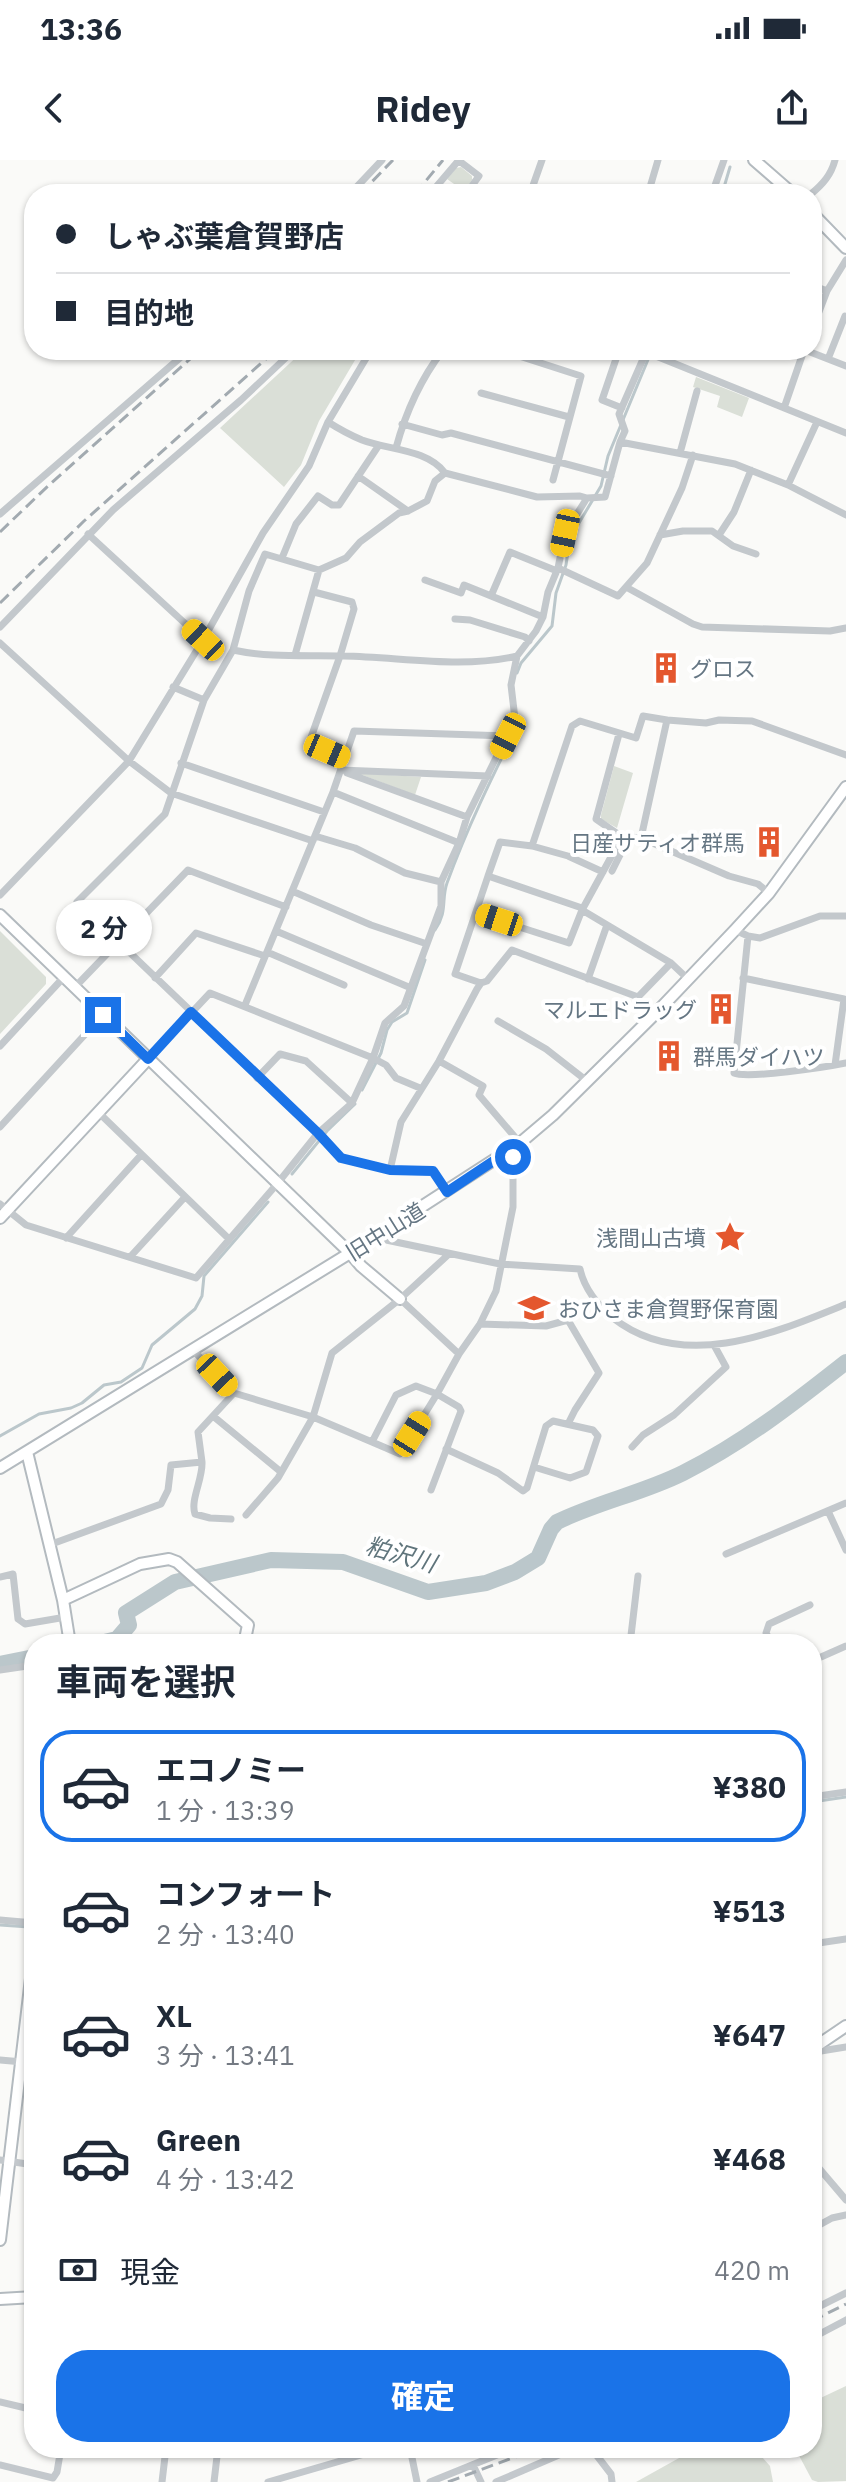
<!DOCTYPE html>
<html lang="ja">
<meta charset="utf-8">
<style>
body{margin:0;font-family:"IBM Plex Sans","Noto Sans JP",sans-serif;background:#f2f2f3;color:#1f2937;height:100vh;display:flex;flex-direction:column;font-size:30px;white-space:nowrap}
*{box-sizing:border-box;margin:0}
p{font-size:26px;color:#747a83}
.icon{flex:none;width:44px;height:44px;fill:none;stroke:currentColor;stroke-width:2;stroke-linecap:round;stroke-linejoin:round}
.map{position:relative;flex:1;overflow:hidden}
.side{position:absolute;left:24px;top:1474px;width:798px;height:824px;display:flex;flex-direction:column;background:#fff;border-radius:32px;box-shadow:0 2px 6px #0004}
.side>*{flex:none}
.hud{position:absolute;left:24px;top:24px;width:798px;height:176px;border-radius:32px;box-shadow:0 2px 6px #0004;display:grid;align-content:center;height:176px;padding:0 32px;background:#fff}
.end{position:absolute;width:36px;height:36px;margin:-18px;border:10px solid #1a73e8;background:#fff;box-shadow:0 0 0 4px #fff}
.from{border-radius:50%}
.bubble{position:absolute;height:56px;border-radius:28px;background:#fff;box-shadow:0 2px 6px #0004;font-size:26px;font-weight:700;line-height:56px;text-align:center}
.car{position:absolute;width:24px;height:48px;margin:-24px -12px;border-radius:10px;box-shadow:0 0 6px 2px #0007;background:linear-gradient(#f5c518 24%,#345 0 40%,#f5c518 0 76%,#345 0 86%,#f5c518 0)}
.hud b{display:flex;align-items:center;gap:28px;height:76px;font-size:30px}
.hud b+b{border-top:2px solid #e0e1e3}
.hud i{width:20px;height:20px;background:#1f2937}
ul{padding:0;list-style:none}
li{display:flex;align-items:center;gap:24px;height:112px;margin:0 16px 12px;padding:0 16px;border:4px solid transparent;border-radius:32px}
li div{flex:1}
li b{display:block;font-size:30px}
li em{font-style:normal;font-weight:700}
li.current{border-color:#1a73e8}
li>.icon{width:72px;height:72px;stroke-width:1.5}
h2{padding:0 32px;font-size:36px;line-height:96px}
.pay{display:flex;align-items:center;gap:20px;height:88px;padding:0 32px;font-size:30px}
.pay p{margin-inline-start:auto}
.primary-button{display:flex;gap:16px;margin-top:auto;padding:16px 32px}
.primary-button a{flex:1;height:92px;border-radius:32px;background:#1a73e8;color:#fff;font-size:32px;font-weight:700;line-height:92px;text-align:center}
.status{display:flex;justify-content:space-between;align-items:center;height:56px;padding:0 40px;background:#fff;direction:ltr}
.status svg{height:22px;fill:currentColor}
header{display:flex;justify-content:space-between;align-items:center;height:104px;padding:0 32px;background:#fff;font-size:36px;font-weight:700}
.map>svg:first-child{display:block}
.green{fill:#dadfd7}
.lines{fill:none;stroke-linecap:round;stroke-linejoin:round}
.stream{stroke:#bbc7cb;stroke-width:3}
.river{stroke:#bbc7cb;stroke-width:16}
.secondary-casing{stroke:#b3babf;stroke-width:14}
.street{stroke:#c3c8cc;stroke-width:7}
.secondary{stroke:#fff;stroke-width:10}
.rail{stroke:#a2aab0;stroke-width:3;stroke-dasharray:12 6;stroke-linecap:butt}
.route{stroke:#1a73e8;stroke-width:10}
.labels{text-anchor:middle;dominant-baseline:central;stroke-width:8;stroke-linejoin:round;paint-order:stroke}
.poi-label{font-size:22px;fill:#657683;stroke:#fff;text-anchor:start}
.street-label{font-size:22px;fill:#657683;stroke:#fff}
.water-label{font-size:24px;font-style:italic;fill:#60757c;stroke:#fff}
</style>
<div class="status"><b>13:36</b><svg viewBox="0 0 49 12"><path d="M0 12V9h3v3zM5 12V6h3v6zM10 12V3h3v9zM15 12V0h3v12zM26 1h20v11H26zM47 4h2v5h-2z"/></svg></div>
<header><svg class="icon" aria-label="back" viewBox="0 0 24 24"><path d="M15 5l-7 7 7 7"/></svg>Ridey<svg class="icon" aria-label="share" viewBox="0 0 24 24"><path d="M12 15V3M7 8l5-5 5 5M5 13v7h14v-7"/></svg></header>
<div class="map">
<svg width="846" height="2322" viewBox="0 0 846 2322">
<rect width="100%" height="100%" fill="#fafaf8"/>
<!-- green -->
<path class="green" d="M461 7 472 16V20L464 31 447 19 456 8Z
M304 190H361L319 261 301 305 284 327 220 268Z
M696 217 749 238 742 257 717 247 720 236 693 227Z
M614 606 633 613 617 668 601 659V655Z
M357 613 421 617 415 635Z
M0 771 46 817V824L0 874Z
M846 2226V2321L818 2322 812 2320 795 2288H812V2242Z
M697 2288H754L770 2306 773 2322H636Z"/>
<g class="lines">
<!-- stream -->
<path class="stream" d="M722 34 730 7
M517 513 521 503 552 466 556 433 566 405 570 378 601 326 608 296 652 190
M435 770C448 751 441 740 447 723 467 668 492 617 518 565V560
M362 930 381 893 387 870 392 862 407 853 425 800
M292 1014 327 971 355 944
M0 1276 39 1254 71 1248 82 1243 104 1225 121 1222 142 1208 152 1185 195 1149 202 1136 204 1116 268 1042
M812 1642 846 1637
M0 1765 29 1767"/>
<!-- river -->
<path class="river" d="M96 1484 117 1479 129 1465 126 1453 175 1422 271 1400 343 1402 428 1432 486 1423 515 1412 538 1398 551 1369 557 1362C598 1342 643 1333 683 1313 743 1283 794 1243 846 1202
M0 1504 34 1497"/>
<defs>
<path id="secondary" d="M754 0 793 34
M812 53 846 88
M0 755 350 1093 361 1106 400 1139
M0 1058 148 899
M27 1292 63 1440 70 1484
M0 1308 350 1093 520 983 553 955 656 853 735 770 769 733 846 627
M63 1440 140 1404 169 1399 177 1402 248 1465 244 1484
M812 1889 846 1866
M0 2080 34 1793
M0 2139 34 2137"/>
</defs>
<!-- secondary casing -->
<use href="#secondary" class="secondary-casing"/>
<!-- street -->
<path class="street" d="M458 0 479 16 466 34
M350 34 382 0
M430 34 459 0
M530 34 542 0
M648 34 658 0
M712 34 724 0
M811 34C823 24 831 15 835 0
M812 125 827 131
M812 170 827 131 846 100
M622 190 617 196 602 240 622 248
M805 190 846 206
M646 192 846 273
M516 195 581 216 553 320
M828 199 845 156
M481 233 569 257
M784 248 804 190
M328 262C339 269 350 275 362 280 388 290 428 289 445 313
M402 264 442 275 451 273 611 316
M620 282 625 271 619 254 647 190
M396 288C406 251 420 220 443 190
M680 293 697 231
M358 316 408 351
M788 325 817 262
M0 354 189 190
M88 374 203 480
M660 375 683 371H712L733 386 756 394
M719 375 734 352 751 310
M282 398 296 364 318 336 332 345H339L379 285
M558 408 618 436 647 403 682 328 693 295
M425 420 461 433 464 425 543 457
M626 427 693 464 702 467 830 471 846 468
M314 432 352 442 354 449 340 496 309 583 345 598
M491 436 510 392 557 411
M455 459 470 460 525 477 529 481
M0 467 113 350 241 240 294 190
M0 483 129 601 171 633 313 681
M233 490C270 498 306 495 344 496 401 497 461 509 517 496
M295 495 319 410
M173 527 204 540
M667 560 641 678 729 716 758 724 769 733
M619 574 596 659 622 677 582 750 671 803 688 819
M181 603 324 652
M341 610 488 616
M347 613 467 657
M333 632 459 683
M315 676 355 688 405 713 441 722
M532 686 500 682 488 716 582 748
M612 711 629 677 641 678
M603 712 568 696 532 686 572 566 580 561 636 578 643 556 667 560 706 563 719 560 752 561 846 595
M292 731 371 765 427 784
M0 735 129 601 203 480 263 373 309 306 328 262 371 190
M476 753 569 783 582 750
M735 770 748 776 760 778 820 756H846
M276 771 411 828
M748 776 734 913C747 919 827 907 846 903
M267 792 344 825
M155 818 196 773 265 796
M743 818 844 839 835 905
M588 819 607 765
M481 823 455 814 488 716
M75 827 188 710 286 747
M245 845 333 632 354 571 508 576
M498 861 546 889 587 921
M0 886 64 817
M148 899 210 833 373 898 386 905 396 918 420 928
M439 901 483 926 479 935 520 983
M257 918 280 894 306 901 352 943
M98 952 229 1079
M0 967 103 855
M390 1010 401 962 439 901 477 829 481 823 487 821 512 790 638 837 671 803
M447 1032 433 1011 390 1010 341 998 318 973 77 742 165 654 204 540 233 490 249 431 265 394 319 410 346 398 360 382 399 353 408 351 427 341 435 321 445 313 537 337 580 336 587 338
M0 1044 26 1065 196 1118 277 1024 318 973 352 943 373 898 385 863 404 846 441 746V722L459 683 467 657 515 559 511 525 517 496 536 471 543 457 548 432 558 408 565 373 587 338 605 337 620 282 735 304 788 325 846 355
M372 1077 500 1104 580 1109C584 1128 598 1146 613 1158 683 1213 775 1173 846 1144
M66 1078 141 995
M130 1097 185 1037
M400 1139 459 1194
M480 1164 546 1166 568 1160 599 1213 575 1250 568 1264
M192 1189 234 1233 313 1257 372 1282 396 1235 416 1226 437 1234 459 1194 480 1164 496 1131 513 1047V988
M213 1256 281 1312
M372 1282 400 1294 437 1234 459 1247 461 1251 431 1330
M632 1287 643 1275 674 1255 726 1207 714 1185
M446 1289 498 1313 523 1331 527 1328 546 1266 553 1261 593 1270 598 1276 586 1312 570 1318 534 1307
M202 1302C203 1319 190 1340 195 1354L210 1358 231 1359
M828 1351 846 1390
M246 1355 278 1318 313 1257 332 1193 400 1139 449 1094
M49 1385 161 1344 168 1330 171 1305 202 1302 198 1272 234 1233
M726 1394 846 1343
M0 1417 13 1414 18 1459 25 1464 66 1457
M630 1484 638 1416
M772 1484 766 1473 769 1464 810 1445
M812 1501 846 1486
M0 1510 34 1505
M812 1637 846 1632
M0 1760 34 1763
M812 1784 846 1779
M813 1889 821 1891 846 1887
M0 1900 34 1903
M0 2000 34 2005
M812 2000 846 2040
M812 2069 832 2058 846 2055
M812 2150 846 2133
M812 2178 846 2160
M0 2242 34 2250
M410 2288 417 2322
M591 2288 611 2314 612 2322
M0 2305 53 2318 57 2312 61 2288
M473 2305 481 2322
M162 2322 166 2288
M214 2322 218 2288
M268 2322 385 2288
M430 2322 514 2288
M496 2322 575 2288"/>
<!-- secondary -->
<use href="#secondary" class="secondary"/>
<!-- rail -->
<path class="rail" d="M360 34 393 0
M415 34 443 0
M0 372 49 325 200 190
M0 443 84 361 276 190
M812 2161 846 2144
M448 2322 539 2288"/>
</g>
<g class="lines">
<!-- route -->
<path class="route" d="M103 855 148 899 191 852 318 973 341 998 390 1010 433 1011 447 1032 513 988V997"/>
</g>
<!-- icons -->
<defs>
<symbol id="building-bare" viewBox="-9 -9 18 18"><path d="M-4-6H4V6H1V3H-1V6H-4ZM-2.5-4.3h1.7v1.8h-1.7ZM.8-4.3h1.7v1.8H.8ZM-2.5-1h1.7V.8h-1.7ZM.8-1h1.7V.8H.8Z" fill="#e4572e" stroke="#fff" stroke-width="2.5" paint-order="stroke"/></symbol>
<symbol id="sight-bare" viewBox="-9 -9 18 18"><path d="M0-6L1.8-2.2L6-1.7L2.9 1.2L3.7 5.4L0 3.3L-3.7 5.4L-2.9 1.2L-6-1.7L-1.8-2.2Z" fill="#e4572e" stroke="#fff" stroke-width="2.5" paint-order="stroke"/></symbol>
<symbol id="school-bare" viewBox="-9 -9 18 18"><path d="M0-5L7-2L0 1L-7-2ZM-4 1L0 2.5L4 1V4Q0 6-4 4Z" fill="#e4572e" stroke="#fff" stroke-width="2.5" paint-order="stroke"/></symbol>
</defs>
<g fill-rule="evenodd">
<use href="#building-bare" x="644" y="486" width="44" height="44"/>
<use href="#building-bare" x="747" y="660" width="44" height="44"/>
<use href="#building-bare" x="699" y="827" width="44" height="44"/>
<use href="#building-bare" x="647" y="874" width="44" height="44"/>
<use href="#sight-bare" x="708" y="1055" width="44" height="44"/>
<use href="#school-bare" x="512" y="1126" width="44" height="44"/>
</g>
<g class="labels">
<!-- poi labels -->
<g class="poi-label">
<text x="690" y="508">グロス</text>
<text x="745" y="682" text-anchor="end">日産サティオ群馬</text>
<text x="697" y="849" text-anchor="end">マルエドラッグ</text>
<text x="693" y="896">群馬ダイハツ</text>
<text x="706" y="1077" text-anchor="end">浅間山古墳</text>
<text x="558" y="1148">おひさま倉賀野保育園</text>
</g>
<!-- street labels -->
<g class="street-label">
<text transform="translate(385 1071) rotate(-32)">旧中山道</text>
</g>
<!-- water labels -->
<g class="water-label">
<text transform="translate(401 1394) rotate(16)">粕沢川</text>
</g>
</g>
</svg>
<i class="end from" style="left:513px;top:997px"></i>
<i class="end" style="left:103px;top:855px"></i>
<div class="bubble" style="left:56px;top:740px;width:96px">2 分</div>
<i class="car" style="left:565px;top:373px;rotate:192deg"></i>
<i class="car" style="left:203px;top:480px;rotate:313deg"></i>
<i class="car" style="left:508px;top:576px;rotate:207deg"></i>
<i class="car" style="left:327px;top:591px;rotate:113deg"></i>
<i class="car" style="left:499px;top:760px;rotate:288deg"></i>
<i class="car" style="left:217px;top:1215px;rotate:137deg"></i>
<i class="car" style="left:412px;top:1274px;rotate:32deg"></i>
<div class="hud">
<b><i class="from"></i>しゃぶ葉倉賀野店</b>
<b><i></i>目的地</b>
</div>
<section class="side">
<h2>車両を選択</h2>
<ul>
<li class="current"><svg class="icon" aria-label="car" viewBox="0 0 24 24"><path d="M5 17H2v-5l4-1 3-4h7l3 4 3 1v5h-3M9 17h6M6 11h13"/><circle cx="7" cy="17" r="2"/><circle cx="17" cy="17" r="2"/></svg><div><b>エコノミー</b><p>1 分 · 13:39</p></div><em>¥380</em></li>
<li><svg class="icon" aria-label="car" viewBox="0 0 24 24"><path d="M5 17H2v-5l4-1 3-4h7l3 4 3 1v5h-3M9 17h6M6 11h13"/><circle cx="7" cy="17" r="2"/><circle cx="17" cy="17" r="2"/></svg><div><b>コンフォート</b><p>2 分 · 13:40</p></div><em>¥513</em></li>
<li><svg class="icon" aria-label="car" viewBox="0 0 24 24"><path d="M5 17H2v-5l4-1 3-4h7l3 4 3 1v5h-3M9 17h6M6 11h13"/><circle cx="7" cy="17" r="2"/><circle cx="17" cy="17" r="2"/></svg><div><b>XL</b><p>3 分 · 13:41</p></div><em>¥647</em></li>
<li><svg class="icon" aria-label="car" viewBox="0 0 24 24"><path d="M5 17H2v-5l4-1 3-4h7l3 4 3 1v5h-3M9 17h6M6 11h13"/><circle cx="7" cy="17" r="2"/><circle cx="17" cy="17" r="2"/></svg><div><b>Green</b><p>4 分 · 13:42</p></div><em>¥468</em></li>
</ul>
<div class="pay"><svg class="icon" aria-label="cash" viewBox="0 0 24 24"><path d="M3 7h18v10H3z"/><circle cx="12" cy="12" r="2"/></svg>現金<p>420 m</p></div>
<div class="primary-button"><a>確定</a></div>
</section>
</div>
